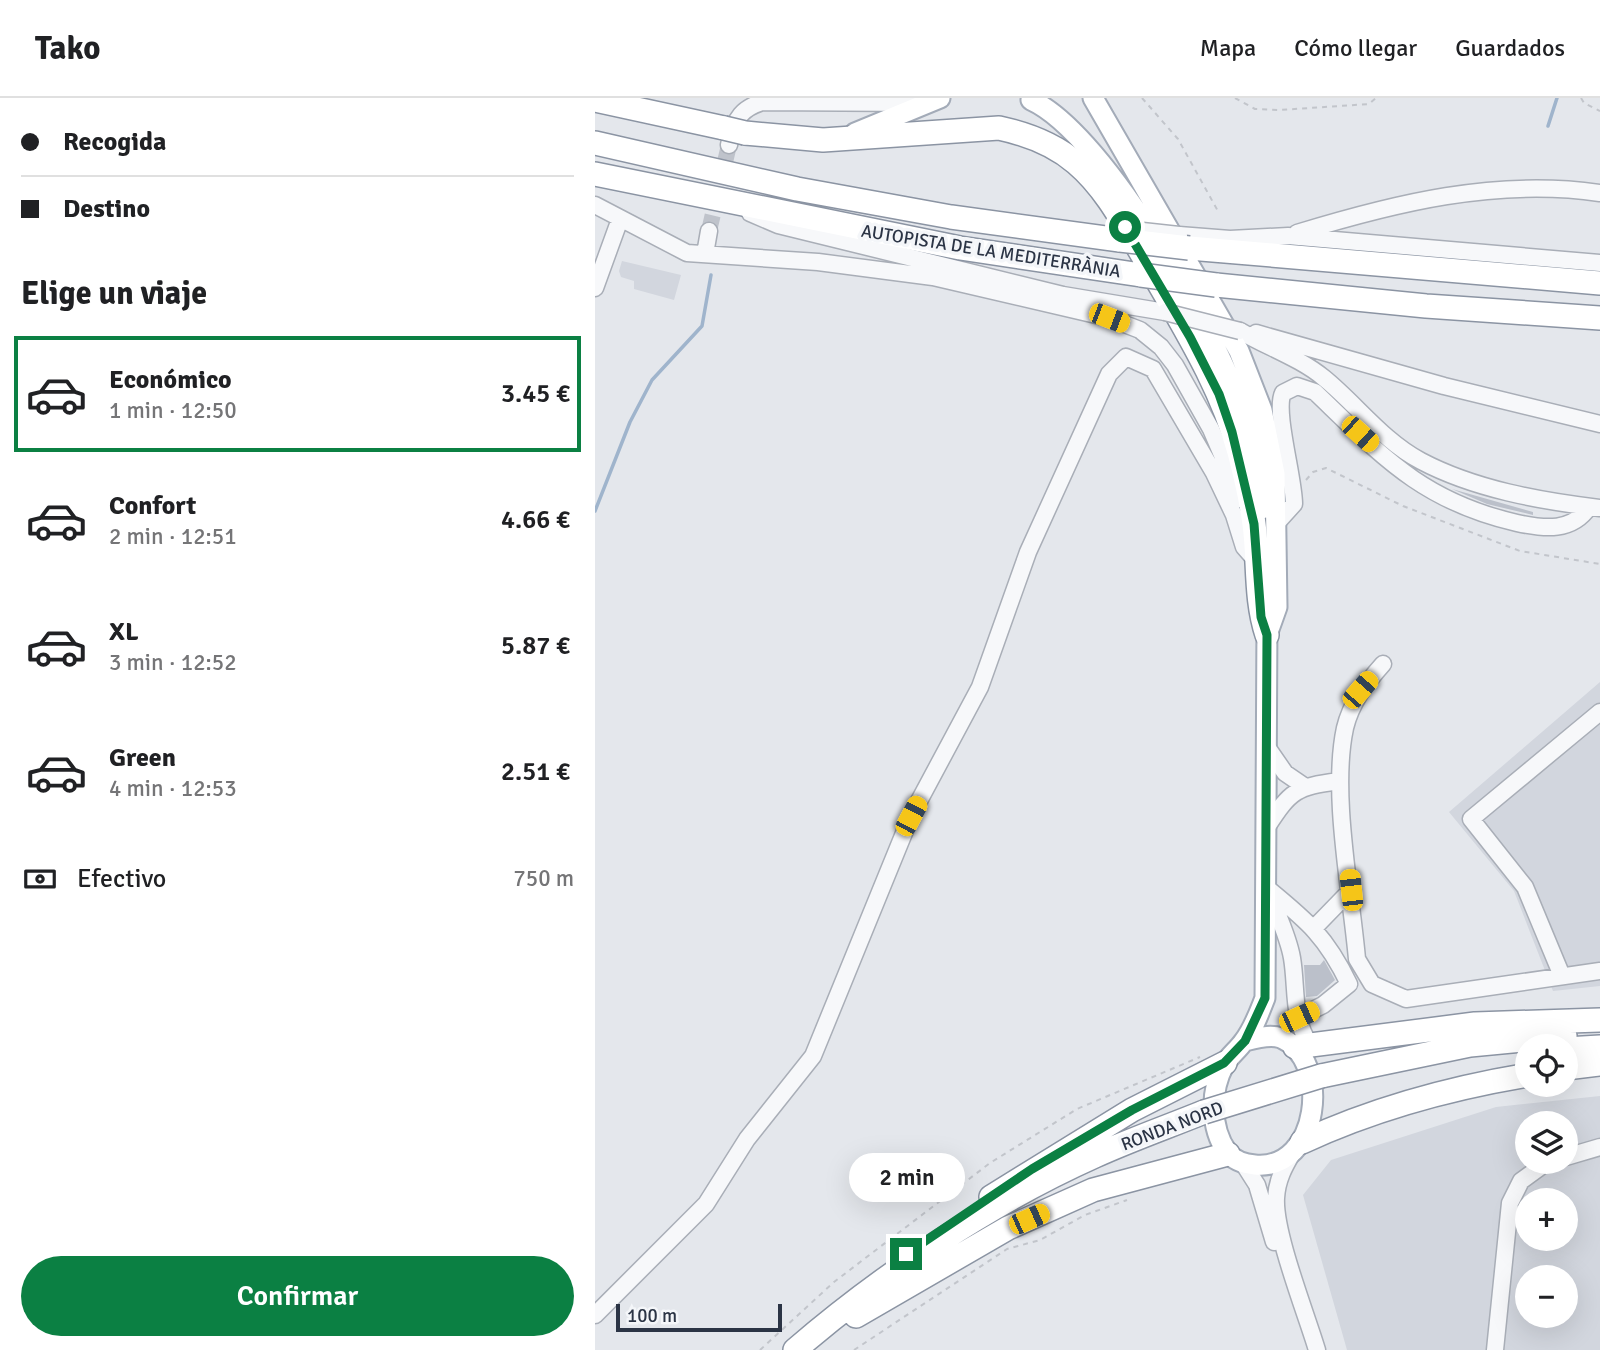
<!DOCTYPE html>
<html lang="es">
<meta charset="utf-8">
<style>
body{margin:0;font-family:Signika,sans-serif;background:#f2f2f2;color:#202124;height:100vh;display:flex;flex-direction:column;font-size:26px;white-space:nowrap}
*{box-sizing:border-box;margin:0}
p{font-size:23px;color:#757577}
.icon{flex:none;width:38px;height:38px;fill:none;stroke:currentColor;stroke-width:2;stroke-linecap:round;stroke-linejoin:round}
.map{position:relative;flex:1;overflow:hidden}
.sheet{display:flex;flex-direction:column;background:#fff;width:595px}
.sheet>*{flex:none}
.top-card{display:grid;align-content:center;height:154px;padding:0 21px;background:#fff}
.controls{position:absolute;left:920px;top:936px;display:grid;gap:14px}
.controls a{display:grid;place-items:center;width:63px;height:63px;border-radius:50%;background:#fff;box-shadow:0 7px 28px #0002;font-size:35px}
.scale{position:absolute;left:21px;bottom:18px;width:166px;box-sizing:border-box;padding-left:7px;border:4px solid #2b3445;border-top:0;font-size:19px;line-height:24px;white-space:nowrap;color:#2b3445;-webkit-text-stroke:5px #f4f6f9;paint-order:stroke}
.end{position:absolute;width:32px;height:32px;margin:-16px;border:9px solid #0b8043;background:#fff;box-shadow:0 0 0 4px #fff}
.from{border-radius:50%}
.bubble{position:absolute;height:49px;border-radius:24px;background:#fff;box-shadow:0 7px 28px #0002;font-size:23px;font-weight:600;line-height:49px;text-align:center}
.car{position:absolute;width:21px;height:42px;margin:-21px -10px;border-radius:9px;box-shadow:0 0 5px 2px #0007;background:linear-gradient(#f5c518 24%,#345 0 40%,#f5c518 0 76%,#345 0 86%,#f5c518 0)}
.top-card b{display:flex;align-items:center;gap:24px;height:66px;font-size:26px}
.top-card b+b{border-top:2px solid #e0e0e0}
.top-card i{width:18px;height:18px;background:#202124}
ul{padding:0;list-style:none}
li{display:flex;align-items:center;gap:21px;height:116px;margin:0 14px 10px;padding:0 7px;border:4px solid transparent;border-radius:0px}
li div{flex:1}
li b{display:block;font-size:26px}
li em{font-style:normal;font-weight:600}
li.selected{border-color:#0b8043}
li>.icon{width:63px;height:63px;stroke-width:1.5}
h2{padding:0 21px;font-size:32px;line-height:84px}
.pay{display:flex;align-items:center;gap:18px;height:77px;padding:0 21px;font-size:26px}
.pay p{margin-inline-start:auto}
.cta{display:flex;gap:14px;margin-top:auto;padding:14px 21px}
.cta a{flex:1;height:80px;border-radius:42px;background:#0b8043;color:#fff;font-size:28px;font-weight:600;line-height:80px;text-align:center}
header{display:flex;align-items:center;gap:42px;box-sizing:border-box;height:98px;padding:0 35px;background:#fff;border-bottom:2px solid #e0e0e0}
header strong{font-size:33px}
nav{display:flex;gap:38px;margin-inline-start:auto;font-size:24px}
main{display:flex;flex:1;min-height:0}
.map>svg:first-child{display:block}
.built{fill:#d2d6de;fill-rule:evenodd}
.lines{fill:none;stroke-linecap:round;stroke-linejoin:round}
.stream{stroke:#9fb4cc;stroke-width:3.5}
.building{fill:#bbc0ca}
.minor-tunnel{stroke:#bfc3cb;stroke-width:16;stroke-dasharray:16 8;stroke-linecap:butt}
.minor-casing{stroke:#a9aeb7;stroke-width:19}
.major-casing{stroke:#a3abb8;stroke-width:23}
.highway-casing{stroke:#8b94a3;stroke-width:26}
.path{stroke:#c2c5cb;stroke-width:2;stroke-dasharray:5 5;stroke-linecap:butt}
.minor{stroke:#f7f8fa;stroke-width:16}
.major{stroke:#fff;stroke-width:19}
.highway{stroke:#fff;stroke-width:23}
.minor-bridge-casing{stroke:#a9aeb7;stroke-width:19;stroke-linecap:butt}
.highway-bridge-casing{stroke:#8b94a3;stroke-width:26;stroke-linecap:butt}
.minor-bridge{stroke:#f7f8fa;stroke-width:16}
.highway-bridge{stroke:#fff;stroke-width:23}
.route{stroke:#0b8043;stroke-width:9}
.labels{text-anchor:middle;dominant-baseline:central;stroke-width:7;stroke-linejoin:round;paint-order:stroke}
.street-label{font-size:18px;fill:#2b3445;stroke:#f4f6f9}
</style>
<header>
<strong>Tako</strong>
<nav><a>Mapa</a><a>Cómo llegar</a><a>Guardados</a></nav>
</header>
<main>
<section class="sheet">
<div class="top-card">
<b><i class="from"></i>Recogida</b>
<b><i></i>Destino</b>
</div>
<h2>Elige un viaje</h2>
<ul>
<li class="selected"><svg class="icon" aria-label="car" viewBox="0 0 24 24"><path d="M5 17H2v-5l4-1 3-4h7l3 4 3 1v5h-3M9 17h6M6 11h13"/><circle cx="7" cy="17" r="2"/><circle cx="17" cy="17" r="2"/></svg><div><b>Económico</b><p>1 min · 12:50</p></div><em>3.45 €</em></li>
<li><svg class="icon" aria-label="car" viewBox="0 0 24 24"><path d="M5 17H2v-5l4-1 3-4h7l3 4 3 1v5h-3M9 17h6M6 11h13"/><circle cx="7" cy="17" r="2"/><circle cx="17" cy="17" r="2"/></svg><div><b>Confort</b><p>2 min · 12:51</p></div><em>4.66 €</em></li>
<li><svg class="icon" aria-label="car" viewBox="0 0 24 24"><path d="M5 17H2v-5l4-1 3-4h7l3 4 3 1v5h-3M9 17h6M6 11h13"/><circle cx="7" cy="17" r="2"/><circle cx="17" cy="17" r="2"/></svg><div><b>XL</b><p>3 min · 12:52</p></div><em>5.87 €</em></li>
<li><svg class="icon" aria-label="car" viewBox="0 0 24 24"><path d="M5 17H2v-5l4-1 3-4h7l3 4 3 1v5h-3M9 17h6M6 11h13"/><circle cx="7" cy="17" r="2"/><circle cx="17" cy="17" r="2"/></svg><div><b>Green</b><p>4 min · 12:53</p></div><em>2.51 €</em></li>
</ul>
<div class="pay"><svg class="icon" aria-label="cash" viewBox="0 0 24 24"><path d="M3 7h18v10H3z"/><circle cx="12" cy="12" r="2"/></svg>Efectivo<p>750 m</p></div>
<div class="cta"><a>Confirmar</a></div>
</section>
<div class="map">
<svg width="1005" height="1252" viewBox="0 0 1005 1252">
<rect width="100%" height="100%" fill="#e4e7ec"/>
<!-- built -->
<path class="built" d="M27 163 86 177 79 202 39 191V183L26 179 24 173Z
M1005 584V888L958 893 919 793 854 714Z
M1005 998V1252H752L708 1097 736 1062 901 1009ZM933 1026H971V1064H933ZM933 1102H971V1141H933ZM933 1180H971V1218H933Z"/>
<g class="lines">
<!-- stream -->
<path class="stream" d="M953 28 962 0
M0 413 35 324 57 282 107 228 116 177"/>
</g>
<!-- building -->
<path class="building" d="M857 391 938 414V417L892 406Z
M729 862 740 882 722 898 711 899 709 867H725Z"/>
<g class="lines">
<!-- minor-tunnel -->
<path class="minor-tunnel" d="M114 133 134 47"/>
<defs>
<path id="minor" d="M166 4 328 5
M134 47C139 20 147 8 175 2
M0 107 92 155 223 164 338 179 514 220 545 232 566 249 580 267 616 331 646 401
M155 115 183 127 468 197 570 214
M702 135C800 105 901 80 1005 95
M584 137 635 141 693 138 1005 165
M110 156 114 133
M0 190 25 121
M645 233C672 249 705 260 729 280 761 306 788 343 826 363 879 391 945 403 1005 410
M661 235 849 288 1005 326
M680 427 699 406C699 380 679 313 688 295L702 288 720 294C788 359 827 403 922 425 950 431 977 434 994 409
M788 566C771 585 756 605 750 630 736 695 756 793 762 861L777 886 811 901 1005 873
M672 649 690 675 709 688
M672 729C696 692 701 689 744 683
M672 790C712 823 731 838 754 886L728 907 704 919
M673 792C681 814 693 837 697 860 702 889 697 920 714 945
M720 829 756 792
M967 878 930 789 876 721 1005 614
M698 1054C689 1069 682 1082 681 1100 679 1135 711 1215 722 1252
M971 1059 1005 1049
M648 1065 662 1087 679 1144
M0 1217 111 1106 152 1041 218 958 316 718 385 589 433 454 514 276 531 259 558 271 619 375 639 417 649 449 656 457
M900 1252 915 1105 926 1083 952 1064"/>
<path id="major" d="M498 0 644 253 667 312 680 376 682 509 672 537
M436 2C511 36 629 246 652 327 660 354 663 384 667 411
M260 35 345 0
M650 943C661 940 675 936 686 940 737 962 725 1073 660 1067 650 1066 639 1063 632 1054 615 1030 615 993 629 967 634 958 643 952 649 943 659 930 664 915 670 900L672 522"/>
<path id="highway" d="M0 2 129 30
M150 35 228 42 404 30C432 36 459 46 481 65 513 92 532 132 554 168 588 228 626 287 644 354 650 377 656 403 659 426 664 463 660 501 672 537
M0 45 202 91 356 119 525 142
M0 76 365 150 546 177
M594 150 1005 185
M621 187 831 208 1005 220
M700 949 880 926 1005 922
M971 951 1005 949
M971 970 1005 966
M726 978 875 947 970 938
M707 1044C778 1011 855 990 933 977
M396 1099 537 1012 630 965
M261 1218 413 1130 498 1092 633 1056
M200 1252C287 1177 395 1105 500 1058 535 1042 572 1029 609 1014"/>
</defs>
<!-- minor casing -->
<use href="#minor" class="minor-casing"/>
<!-- major casing -->
<use href="#major" class="major-casing"/>
<!-- highway casing -->
<use href="#highway" class="highway-casing"/>
<!-- path -->
<path class="path" d="M547 0 583 41 624 115
M640 0 660 11 685 12 774 6 781 0
M986 0 989 5 1005 13
M711 382 718 374 731 370 808 408 925 453 1005 466
M165 1252 239 1184 395 1065 482 1011 605 959
M259 1252 412 1151 445 1142 490 1117 532 1102"/>
<!-- minor -->
<use href="#minor" class="minor"/>
<!-- major -->
<use href="#major" class="major"/>
<!-- highway -->
<use href="#highway" class="highway"/>
<defs>
<path id="minor-bridge" d="M520 130 584 137
M570 214 645 233"/>
<path id="highway-bridge" d="M129 30 150 35
M525 142 594 150
M546 177 621 187
M609 1014 726 978"/>
</defs>
<!-- minor-bridge casing -->
<use href="#minor-bridge" class="minor-bridge-casing"/>
<!-- highway-bridge casing -->
<use href="#highway-bridge" class="highway-bridge-casing"/>
<!-- minor-bridge -->
<use href="#minor-bridge" class="minor-bridge"/>
<!-- highway-bridge -->
<use href="#highway-bridge" class="highway-bridge"/>
</g>
<g class="lines">
<!-- route -->
<path class="route" d="M311 1156 437 1071 537 1012 629 965 650 943 670 900 672 537 666 519 659 426 637 334 624 296 595 239 530 129"/>
</g>
<g class="labels">
<!-- street labels -->
<g class="street-label">
<text transform="translate(396 153) rotate(9)">AUTOPISTA DE LA MEDITERRÀNIA</text>
<text transform="translate(577 1028) rotate(-21)">RONDA NORD</text>
</g>
</g>
</svg>
<div class="controls">
<a><svg class="icon" aria-label="locate" viewBox="0 0 24 24"><circle cx="12" cy="12" r="6"/><path d="M12 2v4M12 18v4M2 12h4M18 12h4"/></svg></a>
<a><svg class="icon" aria-label="layers" viewBox="0 0 24 24"><path d="M12 4l9 5-9 5-9-5zM3 14l9 5 9-5"/></svg></a>
<a>+</a>
<a>−</a>
</div>
<div class="scale">100 m</div>
<i class="end from" style="left:530px;top:129px"></i>
<i class="end" style="left:311px;top:1156px"></i>
<div class="bubble" style="left:254px;top:1055px;width:116px">2 min</div>
<i class="car" style="left:514px;top:220px;rotate:111deg"></i>
<i class="car" style="left:765px;top:336px;rotate:132deg"></i>
<i class="car" style="left:765px;top:592px;rotate:41deg"></i>
<i class="car" style="left:316px;top:718px;rotate:28deg"></i>
<i class="car" style="left:756px;top:792px;rotate:354deg"></i>
<i class="car" style="left:704px;top:919px;rotate:65deg"></i>
<i class="car" style="left:434px;top:1121px;rotate:66deg"></i>
</div>
</main>
